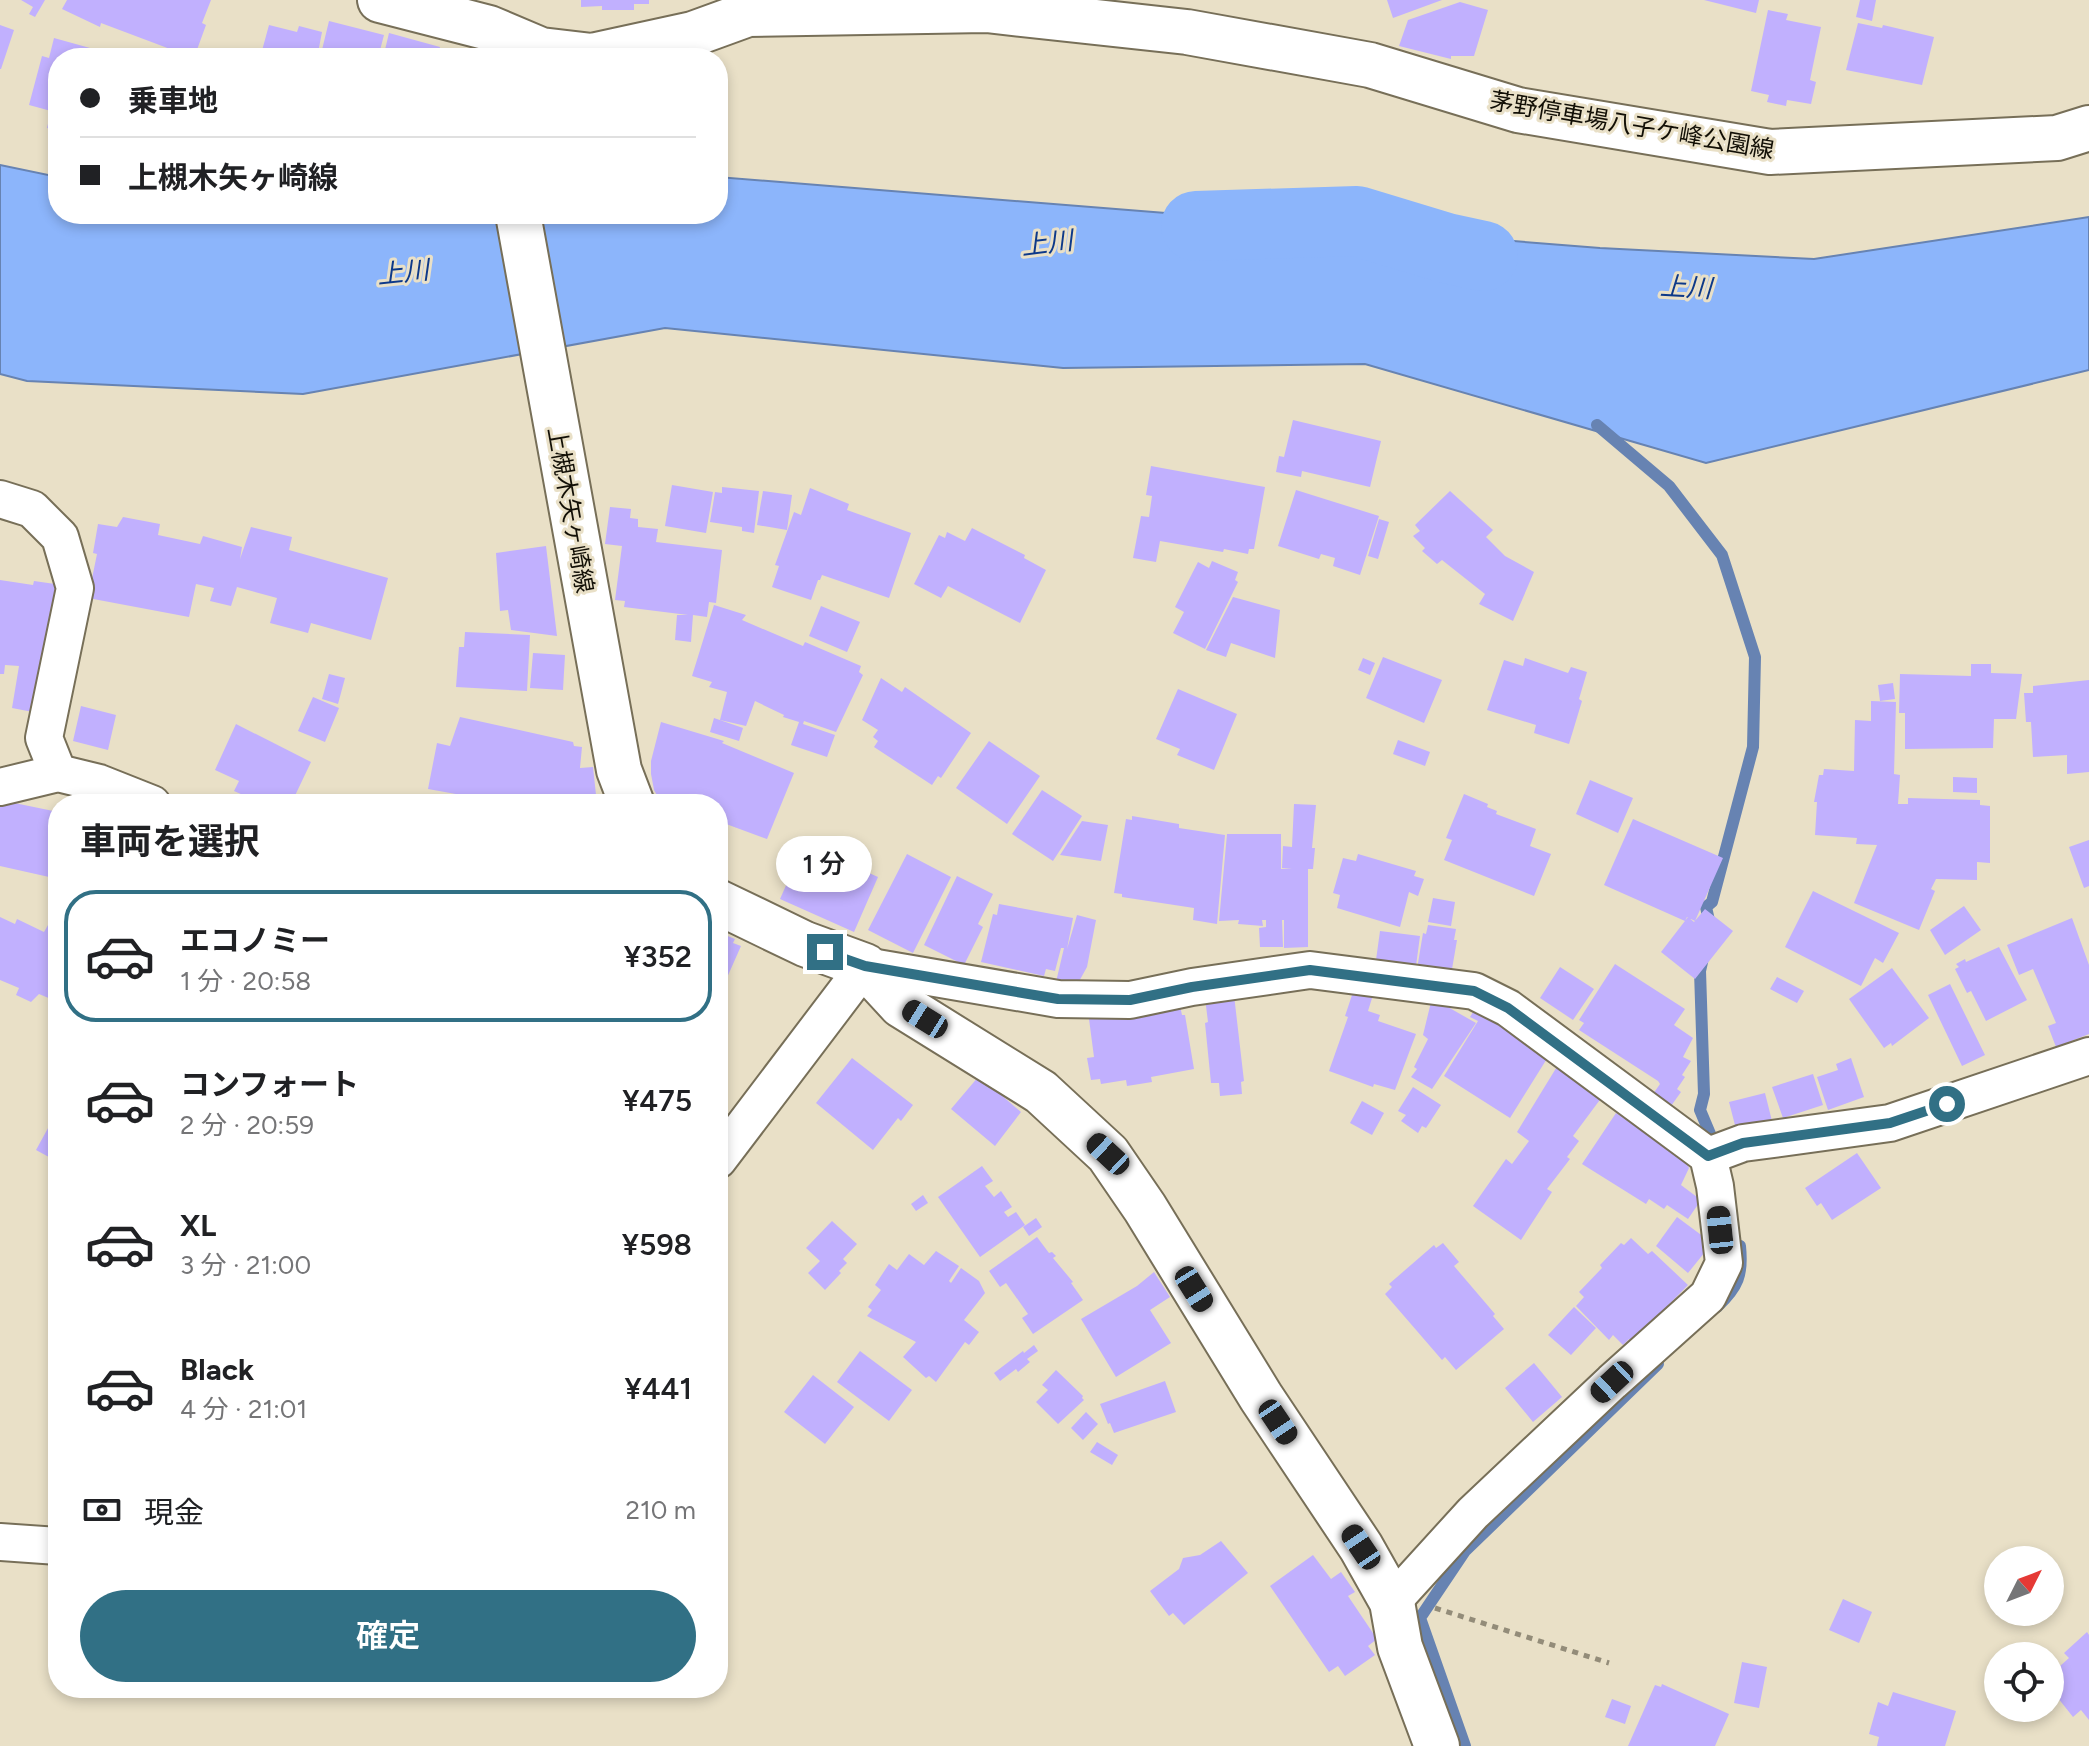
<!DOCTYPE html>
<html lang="ja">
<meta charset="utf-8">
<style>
body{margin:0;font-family:Figtree,"Noto Sans JP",sans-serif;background:#f2f2f2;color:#202124;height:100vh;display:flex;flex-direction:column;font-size:30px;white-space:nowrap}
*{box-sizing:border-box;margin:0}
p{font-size:26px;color:#757577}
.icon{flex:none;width:44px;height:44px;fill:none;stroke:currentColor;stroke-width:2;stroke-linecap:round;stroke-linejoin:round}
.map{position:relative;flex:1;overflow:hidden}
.sheet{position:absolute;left:48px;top:794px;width:680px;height:904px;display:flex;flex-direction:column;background:#fff;border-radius:32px;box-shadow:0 4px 12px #0003}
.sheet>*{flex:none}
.top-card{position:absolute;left:48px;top:48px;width:680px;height:176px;border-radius:32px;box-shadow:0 4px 12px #0003;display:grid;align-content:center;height:176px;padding:0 32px;background:#fff}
.needle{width:52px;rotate:48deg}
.controls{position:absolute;left:1984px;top:1546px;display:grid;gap:16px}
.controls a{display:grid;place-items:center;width:80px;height:80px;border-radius:50%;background:#fff;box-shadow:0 4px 12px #0003;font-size:40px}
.end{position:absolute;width:36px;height:36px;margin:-18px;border:10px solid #317085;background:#fff;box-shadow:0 0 0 4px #fff}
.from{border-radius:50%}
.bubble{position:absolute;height:56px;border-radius:28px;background:#fff;box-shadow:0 4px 12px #0003;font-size:26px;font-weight:600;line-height:56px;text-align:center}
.car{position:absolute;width:24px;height:48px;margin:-24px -12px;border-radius:10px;box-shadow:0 0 6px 2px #0007;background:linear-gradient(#222 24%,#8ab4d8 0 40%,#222 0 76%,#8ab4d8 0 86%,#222 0)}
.top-card b{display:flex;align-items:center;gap:28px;height:76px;font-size:30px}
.top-card b+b{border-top:2px solid #e0e0e0}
.top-card i{width:20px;height:20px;background:#202124}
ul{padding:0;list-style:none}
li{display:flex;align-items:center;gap:24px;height:132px;margin:0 16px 12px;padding:0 16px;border:4px solid transparent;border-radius:32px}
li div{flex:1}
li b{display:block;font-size:30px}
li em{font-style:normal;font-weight:600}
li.active{border-color:#317085}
li>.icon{width:72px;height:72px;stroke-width:1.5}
h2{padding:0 32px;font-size:36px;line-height:96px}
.pay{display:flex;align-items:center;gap:20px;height:88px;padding:0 32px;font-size:30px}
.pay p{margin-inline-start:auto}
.button{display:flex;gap:16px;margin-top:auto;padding:16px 32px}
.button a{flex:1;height:92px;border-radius:48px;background:#317085;color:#fff;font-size:32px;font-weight:600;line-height:92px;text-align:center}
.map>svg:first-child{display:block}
.water{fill:#8cb5fb;stroke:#6783b2;stroke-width:2}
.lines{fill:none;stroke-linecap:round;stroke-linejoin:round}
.stream{stroke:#6783b2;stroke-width:12}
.river{stroke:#8cb5fb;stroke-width:70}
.building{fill:#c1b0fe}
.minor-casing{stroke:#776f58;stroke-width:40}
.secondary-casing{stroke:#776f58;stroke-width:48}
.path{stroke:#938c79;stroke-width:5;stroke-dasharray:6 6;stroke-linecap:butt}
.minor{stroke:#fff;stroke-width:36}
.secondary{stroke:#fff;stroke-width:44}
.route{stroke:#317085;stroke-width:10}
.labels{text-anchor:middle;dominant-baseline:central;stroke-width:6;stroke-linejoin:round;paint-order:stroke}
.street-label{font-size:24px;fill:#120f06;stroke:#e9e0c7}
.water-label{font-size:26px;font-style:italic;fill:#0d3989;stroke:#e9e0c7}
</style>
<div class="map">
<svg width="2089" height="1746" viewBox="0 0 2089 1746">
<rect width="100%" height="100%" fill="#e9e0c7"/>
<!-- water -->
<path class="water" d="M0 165 58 177V214H718V177L1600 248 1814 259 2089 217V370L1706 463 1365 364 1063 368 665 328 303 394 27 381 0 374Z"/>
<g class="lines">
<!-- stream -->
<path class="stream" d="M1357 221 1378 239
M1597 425 1669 486 1722 555 1755 657 1753 747 1712 902 1706 907 1710 925
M1703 958 1700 971 1704 1094 1700 1110 1716 1148
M1717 1307C1738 1287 1743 1275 1740 1246
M1465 1746 1420 1618 1465 1551 1658 1364"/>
<!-- river -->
<path class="river" d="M1196 226 1357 221 1446 248 1483 256"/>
</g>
<!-- building -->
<path class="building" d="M21 0H45L35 17 29 14 33 7Z
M67 0H211L202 23 206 25 194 58 101 23 100 27 62 9Z
M581 0H649V4H634V10H602V6L581 7Z
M1387 0H1442L1393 18Z
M1704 0H1759L1756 13Z
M1860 0H1876L1872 21 1856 17Z
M1460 2 1488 10 1474 56H1451V59L1399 46 1408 20Z
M1768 10 1788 14 1786 20 1821 27 1810 80 1816 82 1811 104 1787 100 1786 106 1767 102 1769 95 1751 91Z
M329 21 384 35 378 58H320Z
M1858 23 1882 28 1883 25 1934 37 1922 85 1846 70Z
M0 25 14 30 1 69H0Z
M269 25 297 32 299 26 322 32 317 58H260Z
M389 33 440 47 437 58H383Z
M54 38 108 53 107 58H58V131L47 128 51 111 29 105 42 56 49 58Z
M1293 420 1381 441 1370 487 1302 471 1301 477 1276 472 1279 456 1284 457Z
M1151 466 1265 487 1254 549H1249L1248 554 1224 549 1223 552 1160 541 1156 562 1133 558 1141 516 1149 517 1152 496 1146 495Z
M672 485 713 492 706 533 665 526Z
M722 487 759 491 754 533 742 531V527L710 522 715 492 722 493Z
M810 488 849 504 847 510 911 533 889 598 822 575 820 580H818L811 600 772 587 779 566 775 565 794 512 801 515Z
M1296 490 1379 516 1360 575 1333 566 1335 558 1321 554 1319 559 1278 546Z
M763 491 792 495 787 530 757 525Z
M1450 491 1493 530 1486 537 1505 556 1534 572 1513 621 1479 604 1485 594 1442 560 1437 564 1422 551 1425 548 1413 536 1420 531 1415 525Z
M610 507 631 509 630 518 638 519V527L658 529 656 542 722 550 716 603 709 602 707 617 693 615 691 642 675 640 677 615H688L624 607 625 601 615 600 622 546 605 544Z
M123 517 160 524 158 535 200 544 203 536 242 547 240 559 251 527 292 537 289 550 388 578 371 640 311 623 308 633 270 623 277 598 237 587 231 606 210 601 214 588 196 584 189 617 88 598 97 554 93 553 98 524 117 527Z
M1379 519 1389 522 1378 559 1368 556Z
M972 528 1025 555 1024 558 1046 570 1020 623 948 586 941 598 914 584 939 535 945 538 947 532 965 541Z
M546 546 557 636 511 630 508 610 500 611 496 553Z
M1212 561 1238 572 1235 580 1238 582 1205 649 1173 633 1184 612 1175 607 1198 562 1209 568Z
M0 580 33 585 34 581 62 585 38 713 12 708 19 666 5 665 4 674H0Z
M1233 597 1280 610 1275 658 1231 643 1226 657 1206 650Z
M714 605 746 615 742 620 803 646 805 642 861 666 859 672 863 675 836 732 804 721 803 724 835 735 827 757 791 745 799 722 783 717 784 715 755 701 746 726 720 720 727 692 709 687 712 682 692 676Z
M821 606 860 622 847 652 809 636Z
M465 632 530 635 527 691 456 687 459 647H464Z
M533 653 565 655 563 690 530 688Z
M1383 657 1442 680 1424 723 1366 698Z
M1363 658 1375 663 1370 675 1358 670Z
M1525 658 1568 673 1571 667 1587 672 1579 699 1582 701 1569 744 1534 733 1536 725 1487 710 1504 660 1523 666Z
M1971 664H1991V673L2022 674 2016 719H1994L1993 748 1905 749V713H1899L1900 674 1971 676Z
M329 674 345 678 338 704 322 699Z
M881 678 902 692 905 687 971 733 941 778 938 776 932 785 874 747 878 741 873 737 878 730 862 720Z
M2089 680V772L2067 774V755L2033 757 2031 722H2026L2024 693H2033V686Z
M1893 683 1895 699 1880 701 1878 685Z
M1178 689 1237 714 1214 770 1177 755 1180 749 1156 739Z
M313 697 339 708 325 742 298 731Z
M1871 701 1896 702 1894 774 1900 775 1898 804H1908V798L1980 800V805L1990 806V863L1977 862V880L1936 879 1931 889 1935 891 1919 930 1854 903 1877 845 1856 844 1857 838 1815 835 1817 802H1814L1819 775H1823L1824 769 1854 771 1855 720 1871 721Z
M81 706 116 715 108 750 73 741Z
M460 717 573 742 574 746 582 747 580 768 593 767 597 804H512L428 789 437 743 450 746Z
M714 718 743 728 739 741 710 732Z
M661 722 724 741 722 743 794 773 767 839 718 821V804H662L654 790 651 774V761Z
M236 724 311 762 291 804H263L234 791 239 781 215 770Z
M1398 740 1430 752 1425 766 1393 754Z
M989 741 1040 776 1007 824 956 788Z
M1953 777 1977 778V793L1953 792Z
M1590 780 1633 798 1618 833 1576 814Z
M1042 790 1082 816 1053 861 1012 834Z
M1464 794 1488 804 1487 807 1497 811 1496 814 1536 829 1530 846 1551 854 1534 896 1444 860 1452 840 1446 838Z
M0 800 58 812V879L0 866Z
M1294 804 1316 805 1312 848H1315L1313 869H1308V947L1284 948V920H1282L1283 947H1260L1259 928 1266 927V920H1262L1263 926 1238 924 1239 920 1219 921 1227 834H1281V869H1292L1282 868 1283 846 1292 847Z
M1132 816 1179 824V828L1225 835 1217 924 1193 920 1194 908 1122 897V894L1114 893 1126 819 1132 820Z
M1633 819 1723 858 1695 921 1687 917 1685 921 1604 885Z
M1082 821 1108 825 1101 861 1060 855Z
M807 838 843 854 840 860 878 877 854 932 780 899Z
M2089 840V886L2084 888 2069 847Z
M907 854 951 877 913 953 868 930Z
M1358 854 1416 871 1414 876 1424 879 1418 896 1409 892 1400 927 1337 908 1340 895 1333 893 1343 858 1356 861Z
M957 876 993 894 978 924 983 927 964 965 924 945Z
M1813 891 1899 933 1883 963 1875 958 1861 986 1785 947Z
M1433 898 1455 902 1451 926 1428 922Z
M999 904 1073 918 1067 949 1077 915 1096 920 1087 967 1077 985 1056 982 1064 948H1061L1055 971 1046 969 1044 976 981 962 993 914 997 915Z
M1964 906 1981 930 1945 955 1930 930Z
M1705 909 1733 931 1695 979 1661 952 1688 917 1694 922Z
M0 917 15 924 17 919 44 932 48 925 56 929 58 932V1002L39 994 31 1002 16 995 19 988 0 980Z
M2072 918 2089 965V1034L2056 1047 2048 1026 2056 1023 2033 969 2019 975 2007 945Z
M1428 925 1456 929 1454 940H1457L1451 975 1417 969 1423 933 1426 934Z
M1380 931 1420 936 1416 966 1376 960Z
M718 932 735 939 733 943 741 946 718 998Z
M1999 947 2027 1000 1986 1021 1971 991 1967 993 1955 969 1959 967 1956 964 1965 959 1966 962Z
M1615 964 1685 1009 1674 1025 1693 1038 1683 1057 1691 1061 1682 1075 1685 1077 1677 1089 1681 1092 1671 1106 1653 1094 1660 1084 1658 1081 1579 1030 1584 1023 1579 1020Z
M1560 967 1594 989 1573 1020 1540 998Z
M1892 968 1929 1018 1892 1046 1891 1043 1884 1048 1849 999Z
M1777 977 1804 991 1797 1003 1770 989Z
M1950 984 1985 1055 1962 1066 1928 995Z
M1354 989 1373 995 1368 1011 1380 1015 1378 1021 1416 1034 1395 1090 1374 1084 1373 1087 1329 1071 1348 1017 1345 1016Z
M1234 995 1244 1081 1241 1082 1242 1094 1220 1096 1219 1083H1211L1205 1023 1208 1022 1205 998Z
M1432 998 1476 1023 1432 1089 1411 1077 1417 1069 1414 1067 1428 1039 1423 1035Z
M1180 1006 1182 1015H1185L1194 1069 1151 1077 1152 1082 1127 1086 1126 1080 1101 1084 1100 1079 1091 1080 1087 1058 1094 1057 1089 1019Z
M1475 1009 1548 1057 1510 1118 1444 1076 1478 1021 1470 1017Z
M852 1058 913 1105 901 1121 898 1118 873 1150 816 1103Z
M1851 1058 1864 1097 1828 1110 1817 1077 1838 1070 1836 1064Z
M1558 1065 1602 1097 1573 1136 1579 1141 1567 1157 1570 1159 1547 1189 1552 1192 1521 1240 1473 1206 1506 1159 1512 1164 1529 1141 1517 1132Z
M1813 1074 1823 1105 1783 1118 1772 1087Z
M979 1076 1021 1112 995 1146 951 1109Z
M1413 1087 1441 1105 1426 1128 1422 1126 1418 1133 1401 1121 1406 1115 1398 1111Z
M1765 1093 1773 1125 1737 1133 1729 1102Z
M1362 1101 1384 1113 1372 1135 1350 1123Z
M1616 1113 1679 1154 1680 1152 1689 1168 1681 1185 1701 1200 1688 1219 1667 1205 1664 1209 1649 1199 1646 1204 1582 1164Z
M53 1119 58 1122V1162L36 1150Z
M1857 1153 1881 1188 1832 1220 1821 1203 1817 1206 1805 1188Z
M982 1166 993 1181 985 1186 994 1197 1001 1191 1012 1207 1004 1212 1008 1217 1016 1212 1025 1225 980 1257 938 1197Z
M923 1195 928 1203 916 1211 911 1204Z
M1677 1217 1708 1240 1705 1252 1688 1273 1656 1246Z
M1036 1218 1042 1227 1029 1236 1023 1227Z
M832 1221 857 1244 843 1259 847 1263 839 1271 841 1273 825 1290 808 1273 820 1261 806 1248Z
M1037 1237 1049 1253 1052 1252 1056 1256 1053 1258 1073 1282 1071 1283 1083 1300 1033 1334 1022 1318 1028 1314 1006 1283 1000 1287 989 1271Z
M1631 1238 1648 1254 1652 1251 1688 1285 1632 1342 1629 1339 1623 1345 1613 1335 1609 1340 1576 1306 1584 1297 1579 1292 1602 1268 1600 1265 1621 1243 1624 1245Z
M1443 1243 1459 1262 1454 1266 1495 1314 1493 1316 1504 1329 1456 1370 1445 1357 1442 1360 1385 1294 1392 1287 1389 1284 1434 1245 1436 1248Z
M936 1251 959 1266 949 1281 951 1283 961 1268 979 1281 985 1293 964 1320 979 1332 969 1345 965 1342 936 1382 929 1376 926 1378 903 1357 916 1342 867 1316 872 1310 868 1307 881 1290 875 1285 889 1264 897 1270 909 1254 924 1265Z
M1154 1272 1170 1297 1150 1310 1171 1343 1116 1377 1081 1319 1137 1286Z
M1574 1307 1596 1328 1571 1355 1548 1335Z
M1034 1345 1038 1351 1027 1359 1030 1362 1018 1372 1016 1369 1000 1381 994 1373 1023 1351 1024 1353Z
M860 1351 912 1390 889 1421 837 1382Z
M1534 1363 1562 1397 1533 1422 1505 1388Z
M1056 1370 1083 1396 1082 1398 1084 1400 1058 1424 1036 1402 1048 1390 1042 1385Z
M813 1375 854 1407 825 1444 784 1412Z
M1165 1381 1176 1412 1114 1433 1110 1423 1108 1424 1100 1404Z
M1086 1412 1098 1424 1083 1440 1071 1428Z
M1097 1442 1118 1455 1112 1465 1090 1452Z
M1221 1541 1248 1573 1184 1625 1173 1613 1169 1616 1150 1591 1179 1569 1183 1558 1200 1555Z
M1313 1555 1331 1579 1341 1572 1355 1592 1348 1596 1377 1639 1368 1646 1375 1655 1345 1676 1338 1666 1329 1672 1270 1586Z
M1843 1599 1872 1612 1859 1643 1829 1630Z
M2087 1632 2089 1635V1720L2081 1710 2073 1717 2050 1688V1675L2069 1658 2064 1653Z
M1742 1662 1767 1667 1759 1708 1734 1703Z
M1662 1684 1729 1714 1715 1746H1628L1655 1685 1661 1687Z
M1893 1692 1956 1711 1945 1746H1877L1879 1737 1869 1734 1878 1702 1888 1706Z
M1612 1699 1631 1706 1625 1724 1605 1717Z
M2023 1708H2036L2039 1714 2029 1719Z"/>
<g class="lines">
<defs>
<path id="minor" d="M0 499 32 509 60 537 75 588 44 738 58 773
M0 787 58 773 99 783 152 804
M1708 1156 1743 1143 1890 1123 2089 1056
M718 1160 865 966 1058 999 1130 1000 1192 987 1310 970 1474 991 1508 1008 1708 1156 1715 1186 1724 1263 1708 1296 1612 1382 1473 1513 1392 1602
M0 1542 58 1546"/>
<path id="secondary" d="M380 0 489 28 541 50 592 56 693 34 748 14 986 10 1187 32 1370 65 1518 110 1770 152 2057 138 2089 128
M518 214 619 770 632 804
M718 902 805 944 865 966 901 1005 1041 1092 1108 1154 1145 1208 1261 1397 1361 1547 1392 1602 1400 1647 1437 1746"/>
</defs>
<!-- minor casing -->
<use href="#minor" class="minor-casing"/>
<!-- secondary casing -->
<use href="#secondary" class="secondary-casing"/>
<!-- path -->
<path class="path" d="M1435 1608 1609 1663"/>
<!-- minor -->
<use href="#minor" class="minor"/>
<!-- secondary -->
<use href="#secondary" class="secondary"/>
</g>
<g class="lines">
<!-- route -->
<path class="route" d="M825 952 865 966 1058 999 1130 1000 1192 987 1310 970 1474 991 1508 1008 1708 1156 1743 1143 1890 1123 1947 1104"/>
</g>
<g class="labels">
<!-- street labels -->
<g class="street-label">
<text transform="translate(1632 125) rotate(10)">茅野停車場八子ケ峰公園線</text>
<text transform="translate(571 510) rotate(80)">上槻木矢ヶ崎線</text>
</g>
<!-- water labels -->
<g class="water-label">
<text transform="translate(1047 243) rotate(-7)">上川</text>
<text transform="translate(403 272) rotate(-6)">上川</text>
<text transform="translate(1686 287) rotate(3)">上川</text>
</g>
</g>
</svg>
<div class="controls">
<a><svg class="needle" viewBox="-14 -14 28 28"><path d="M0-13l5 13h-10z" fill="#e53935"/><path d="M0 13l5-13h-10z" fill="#757577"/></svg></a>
<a><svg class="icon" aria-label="locate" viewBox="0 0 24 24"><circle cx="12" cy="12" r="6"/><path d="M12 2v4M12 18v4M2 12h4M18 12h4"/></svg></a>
</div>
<i class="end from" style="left:1947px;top:1104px"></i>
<i class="end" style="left:825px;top:952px"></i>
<div class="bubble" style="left:776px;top:836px;width:96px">1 分</div>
<i class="car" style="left:925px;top:1019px;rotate:302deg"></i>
<i class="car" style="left:1108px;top:1154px;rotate:313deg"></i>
<i class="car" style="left:1720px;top:1230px;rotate:354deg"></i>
<i class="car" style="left:1194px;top:1289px;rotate:148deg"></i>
<i class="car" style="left:1612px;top:1382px;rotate:227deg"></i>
<i class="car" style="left:1278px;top:1422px;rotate:146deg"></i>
<i class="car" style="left:1361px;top:1547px;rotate:326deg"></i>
<div class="top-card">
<b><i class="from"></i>乗車地</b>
<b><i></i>上槻木矢ヶ崎線</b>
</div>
<section class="sheet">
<h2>車両を選択</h2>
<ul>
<li class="active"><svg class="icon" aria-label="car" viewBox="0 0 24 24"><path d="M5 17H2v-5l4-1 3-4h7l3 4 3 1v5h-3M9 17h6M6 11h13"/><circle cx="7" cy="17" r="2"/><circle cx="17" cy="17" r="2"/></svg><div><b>エコノミー</b><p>1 分 · 20:58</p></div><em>¥352</em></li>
<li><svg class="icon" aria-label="car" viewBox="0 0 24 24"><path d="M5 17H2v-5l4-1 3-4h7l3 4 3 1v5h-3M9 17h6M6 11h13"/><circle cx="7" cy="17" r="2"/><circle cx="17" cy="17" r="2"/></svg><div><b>コンフォート</b><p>2 分 · 20:59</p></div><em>¥475</em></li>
<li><svg class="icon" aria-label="car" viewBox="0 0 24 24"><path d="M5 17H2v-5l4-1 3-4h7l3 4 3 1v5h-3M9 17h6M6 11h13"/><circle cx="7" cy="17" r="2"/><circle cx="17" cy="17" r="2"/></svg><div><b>XL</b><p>3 分 · 21:00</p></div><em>¥598</em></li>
<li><svg class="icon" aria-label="car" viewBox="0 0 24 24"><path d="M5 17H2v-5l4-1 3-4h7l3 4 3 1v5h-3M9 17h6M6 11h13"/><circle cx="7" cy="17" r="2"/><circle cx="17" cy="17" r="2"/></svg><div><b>Black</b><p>4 分 · 21:01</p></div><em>¥441</em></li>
</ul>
<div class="pay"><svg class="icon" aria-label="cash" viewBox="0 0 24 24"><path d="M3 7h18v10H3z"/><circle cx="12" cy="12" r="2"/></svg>現金<p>210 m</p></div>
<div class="button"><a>確定</a></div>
</section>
</div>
